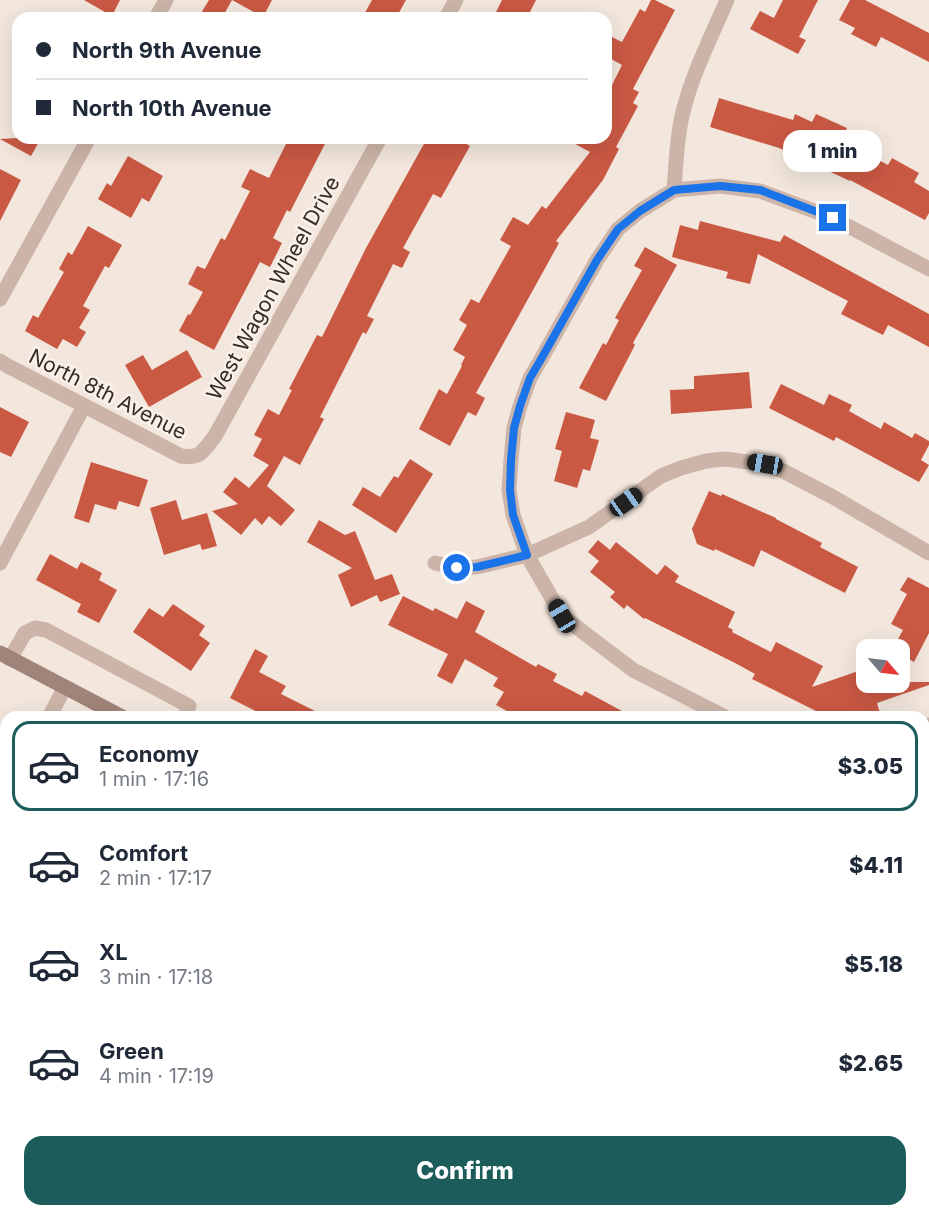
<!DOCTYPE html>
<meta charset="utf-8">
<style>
body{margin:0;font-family:Inter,sans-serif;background:#f2f2f3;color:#1f2937;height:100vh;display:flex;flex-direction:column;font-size:22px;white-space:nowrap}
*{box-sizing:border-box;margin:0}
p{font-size:20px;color:#747a83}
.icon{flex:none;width:33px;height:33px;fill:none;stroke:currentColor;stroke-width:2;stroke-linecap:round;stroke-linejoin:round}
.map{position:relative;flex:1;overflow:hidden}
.details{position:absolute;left:0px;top:711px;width:930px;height:506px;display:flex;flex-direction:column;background:#fff;border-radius:18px 18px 0 0;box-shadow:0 6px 24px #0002}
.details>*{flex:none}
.hud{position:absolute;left:12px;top:12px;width:600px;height:132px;border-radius:18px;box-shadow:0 6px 24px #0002;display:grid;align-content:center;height:132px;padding:0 24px;background:#fff}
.needle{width:39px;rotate:118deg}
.buttons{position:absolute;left:856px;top:639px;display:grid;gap:12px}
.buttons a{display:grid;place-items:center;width:54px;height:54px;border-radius:12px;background:#fff;box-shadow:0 6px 24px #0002;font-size:30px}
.end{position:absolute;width:27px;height:27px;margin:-14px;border:8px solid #1a73e8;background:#fff;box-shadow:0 0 0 3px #fff}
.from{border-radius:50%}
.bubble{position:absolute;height:42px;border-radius:18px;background:#fff;box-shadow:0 6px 24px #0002;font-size:20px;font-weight:800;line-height:42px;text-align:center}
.car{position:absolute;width:18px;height:36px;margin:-18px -9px;border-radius:8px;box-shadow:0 0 4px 2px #0007;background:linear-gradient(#222 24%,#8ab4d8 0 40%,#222 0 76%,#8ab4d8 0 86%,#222 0)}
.hud b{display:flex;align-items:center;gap:21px;height:57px;font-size:22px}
.hud b+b{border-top:2px solid #e0e1e3}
.hud i{width:15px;height:15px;background:#1f2937}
ul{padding:10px 0 0;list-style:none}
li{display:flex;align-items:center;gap:18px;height:90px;margin:0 12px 9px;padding:0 12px;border:3px solid transparent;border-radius:18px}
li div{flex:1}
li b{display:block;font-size:22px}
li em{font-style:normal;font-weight:800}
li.active{border-color:#1c5c5a}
li>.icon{width:54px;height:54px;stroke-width:1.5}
.button{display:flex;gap:12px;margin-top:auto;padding:12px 24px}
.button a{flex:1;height:69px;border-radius:18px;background:#1c5c5a;color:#fff;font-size:24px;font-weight:800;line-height:69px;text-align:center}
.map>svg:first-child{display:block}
.building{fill:#ca5944}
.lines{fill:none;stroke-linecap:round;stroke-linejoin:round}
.minor{stroke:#ccb5a8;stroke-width:15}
.secondary{stroke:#a08479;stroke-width:15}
.route{stroke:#1a73e8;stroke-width:8}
.labels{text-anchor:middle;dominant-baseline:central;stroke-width:5;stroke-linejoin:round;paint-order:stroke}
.street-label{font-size:21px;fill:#382c29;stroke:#faf1ea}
</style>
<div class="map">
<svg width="929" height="1216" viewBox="0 0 929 1216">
<rect width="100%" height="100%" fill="#f3e7dd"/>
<!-- building -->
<path class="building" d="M84 0H120L112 16Z
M209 0H272L263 17 232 0 222 18H198Z
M372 0H406L396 18H362Z
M502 0H536L527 18H493Z
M651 0H655L675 10 633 89 639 92 633 103 638 106 616 147 619 149 603 180 556 241 559 243 476 393 485 398 476 416 468 412 450 446 419 429 439 389 447 394 462 366 461 365 465 357 453 350 467 325 459 320 471 299 479 303 511 246 500 240 513 217 528 225 542 206 546 209 590 152 564 138H606V97L622 65 606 56V34L622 42 640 9 645 12Z
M783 0H818L799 37 806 40 798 54 750 29 760 11 774 18Z
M850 0H865L929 33V62L881 37 876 47 851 34 855 28 839 20Z
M719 98 793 120 795 114 812 122 816 114 847 128 846 130 869 141 863 152 888 165 892 158 919 173 914 182 929 191V213L925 220 850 180V181L779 148 710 127Z
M18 138H41L31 156 0 139Z
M289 138H328L290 212 287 210 273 238 282 243 270 267 260 262 214 350 179 331 188 314 190 315 203 292 188 284 197 266 205 269 221 238 225 240 250 191 241 187 250 169 269 178Z
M429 138H456L470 146 441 198 433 194 403 248 410 252 402 268 393 264 367 316 374 319 366 334 363 332 320 417 324 419 300 465 284 456 267 486 295 510 281 526 269 516 262 525 255 518 241 535 212 511 238 504 223 492 235 477 249 488 269 465 253 456 262 439 254 435 268 409 279 415 292 390 289 389 317 335 322 337 366 248 425 142 426 143Z
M128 156 163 176 149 202 142 198 131 218 98 199 107 183 111 186Z
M0 169 21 180 0 221Z
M700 221 780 242 784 235 929 314V347L888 325 883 335 841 314 848 301 758 254 750 284 726 278 728 272 672 257 680 225 698 230Z
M88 226 122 245 109 268 105 266 83 306 90 310 79 328 86 332 77 347 63 339 57 349 25 331 33 315 38 318 64 272 59 269 68 252 72 255Z
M645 247 677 265 633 343 635 345 606 401 579 388 603 343 606 345 619 320 615 318 642 270 634 266Z
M187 350 202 377 149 407 125 365 143 355 152 370Z
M749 372 752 408 671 414 670 390 694 389V376Z
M781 384 824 405 829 394 852 405 849 411 881 429 884 422 912 438 915 433 929 441V445L921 460 929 465 919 482 836 437 834 441 769 408Z
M0 407 29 422 11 457 0 452Z
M566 412 595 420 590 438 599 440 590 471 583 469 577 488 554 481 562 451 555 449Z
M410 459 433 474 396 533 352 505 363 487 380 497 394 476 398 478Z
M91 462 148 480 139 507 119 501 116 510 95 504 89 523 74 518Z
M709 491 721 496 722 494 776 518V519L822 543 820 547 858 567 845 593 761 550 754 567 715 549 714 551 697 544 692 529Z
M176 500 182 520 207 513 217 546 202 550 200 544 164 555 150 508Z
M319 520 345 535 355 531 375 580 392 574 400 594 380 602 377 595 351 607 338 575 352 568 307 542Z
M598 540 610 550 616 542 657 575 665 565 679 576 675 582 735 612 728 627 733 630 732 632 771 652 776 642 823 666 812 687 867 668V682H929V685L877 703 881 717H819L818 712 752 679 755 674 737 664 645 618 644 619 627 605 624 609 610 597 615 592 590 572 599 561 588 552Z
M50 554 77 569 81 562 102 573 99 580 117 590 99 623 77 612 81 604 36 580Z
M908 577 929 588V633L914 662 900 654V650H892L903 630 891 624 907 594 900 590Z
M403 596 433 611 435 608 457 619 466 601 485 611 475 632 536 667 538 664 557 674 553 681 582 696 585 691 633 717H518L496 705 504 692 493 686 498 678 465 659 452 684 437 676 448 654 388 625Z
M173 604 205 626 199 635 210 643 191 671 133 632 149 608 163 617Z
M255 649 268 656 259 672 286 686 281 694 327 717H267L230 698Z"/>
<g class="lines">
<!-- minor -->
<path class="minor" d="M156 18 166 0
M446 18 456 0
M674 190 720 186 760 191 833 218 929 269
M0 299 89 138
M0 361 6 365 181 456C201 459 203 451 215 436L380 138
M0 563 84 406
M435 563 457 568 477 567 527 555 589 527 661 476 681 468 706 461 725 459 764 464 783 471 833 497 929 553
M10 659 25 633 35 628 46 630 189 706 185 717
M49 717 65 687
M725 717 633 670 562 616 527 555 513 515 509 490 511 460 514 428 520 406 530 378 540 361 597 260 618 229 640 211 674 190C676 163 677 134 684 108 694 70 712 35 727 0
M924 729 929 725
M0 810 6 798
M924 1088 929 1091
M72 1216 75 1210
M486 1216 489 1210"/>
<!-- secondary -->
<path class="secondary" d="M0 653 122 717
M924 1134 929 1137"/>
</g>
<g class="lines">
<!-- route -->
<path class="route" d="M457 568 477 567 527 555 513 515 510 490 511 460 514 428 520 406 530 378 540 361 597 260 618 229 640 211 674 190 720 186 760 190 833 218"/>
</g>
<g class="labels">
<!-- street labels -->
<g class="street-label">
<text transform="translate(273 288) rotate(-61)">West Wagon Wheel Drive</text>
<text transform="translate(108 394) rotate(27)">North 8th Avenue</text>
</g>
</g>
</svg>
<div class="buttons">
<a><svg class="needle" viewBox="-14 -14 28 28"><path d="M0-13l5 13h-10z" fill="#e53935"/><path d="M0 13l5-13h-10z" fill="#747a83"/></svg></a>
</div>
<i class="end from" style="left:457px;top:568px"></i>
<i class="end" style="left:833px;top:218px"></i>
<div class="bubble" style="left:783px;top:130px;width:99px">1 min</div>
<i class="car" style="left:765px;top:464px;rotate:279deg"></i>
<i class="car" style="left:626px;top:502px;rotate:55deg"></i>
<i class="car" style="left:562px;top:616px;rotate:330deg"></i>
<div class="hud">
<b><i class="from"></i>North 9th Avenue</b>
<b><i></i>North 10th Avenue</b>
</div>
<section class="details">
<ul>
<li class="active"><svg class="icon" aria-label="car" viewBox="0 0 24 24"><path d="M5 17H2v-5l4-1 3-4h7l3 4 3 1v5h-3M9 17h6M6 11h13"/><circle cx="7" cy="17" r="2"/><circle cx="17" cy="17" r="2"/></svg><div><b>Economy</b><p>1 min · 17:16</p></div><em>$3.05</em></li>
<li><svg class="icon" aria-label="car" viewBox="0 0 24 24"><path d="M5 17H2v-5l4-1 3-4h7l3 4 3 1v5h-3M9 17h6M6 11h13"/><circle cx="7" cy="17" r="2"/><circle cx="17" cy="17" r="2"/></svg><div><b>Comfort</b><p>2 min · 17:17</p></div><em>$4.11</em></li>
<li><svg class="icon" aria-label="car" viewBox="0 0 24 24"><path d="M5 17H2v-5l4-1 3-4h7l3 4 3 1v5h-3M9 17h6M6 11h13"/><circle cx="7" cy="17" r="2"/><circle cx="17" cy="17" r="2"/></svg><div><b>XL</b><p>3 min · 17:18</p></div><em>$5.18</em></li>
<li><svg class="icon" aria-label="car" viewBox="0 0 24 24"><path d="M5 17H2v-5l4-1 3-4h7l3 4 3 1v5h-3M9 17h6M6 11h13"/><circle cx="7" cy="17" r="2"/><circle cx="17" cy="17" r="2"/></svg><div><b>Green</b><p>4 min · 17:19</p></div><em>$2.65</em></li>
</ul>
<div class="button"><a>Confirm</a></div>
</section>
</div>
